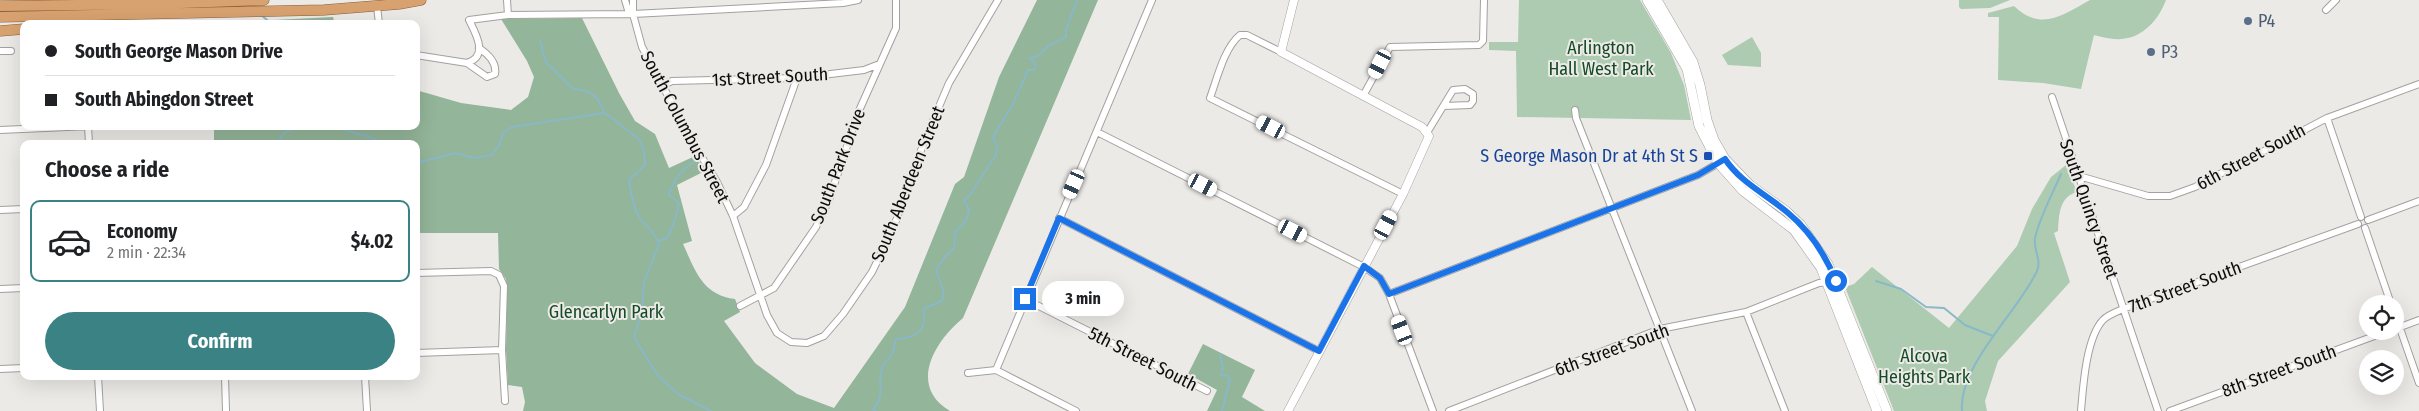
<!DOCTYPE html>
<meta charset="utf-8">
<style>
body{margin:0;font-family:"Fira Sans Condensed",sans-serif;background:#f6f6f6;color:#202124;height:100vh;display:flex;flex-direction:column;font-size:19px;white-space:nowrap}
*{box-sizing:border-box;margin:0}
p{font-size:16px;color:#757577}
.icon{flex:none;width:28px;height:28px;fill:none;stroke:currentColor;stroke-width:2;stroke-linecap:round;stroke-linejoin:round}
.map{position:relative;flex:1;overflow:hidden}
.drawer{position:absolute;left:20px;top:140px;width:400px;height:240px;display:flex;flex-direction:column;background:#fff;border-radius:10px;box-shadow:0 5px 20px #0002}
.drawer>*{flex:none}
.guide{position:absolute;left:20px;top:20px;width:400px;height:110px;border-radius:10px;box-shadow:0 5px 20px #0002;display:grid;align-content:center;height:110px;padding:0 25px;background:#fff}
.fabs{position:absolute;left:2359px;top:295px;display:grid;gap:10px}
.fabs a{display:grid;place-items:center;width:45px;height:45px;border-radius:50%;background:#fff;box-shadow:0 5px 20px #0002;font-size:25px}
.end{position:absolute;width:22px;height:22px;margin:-11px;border:6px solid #1a73e8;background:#fff;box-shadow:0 0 0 2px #fff}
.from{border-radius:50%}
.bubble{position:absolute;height:35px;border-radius:18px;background:#fff;box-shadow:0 5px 20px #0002;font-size:16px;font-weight:700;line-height:35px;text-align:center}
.car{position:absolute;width:15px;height:30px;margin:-15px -8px;border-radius:6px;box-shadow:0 0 4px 1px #0007;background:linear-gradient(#fff 24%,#345 0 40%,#fff 0 76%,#345 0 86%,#fff 0)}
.guide b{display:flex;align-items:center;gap:18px;height:48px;font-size:19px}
.guide b+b{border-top:1px solid #e0e0e0}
.guide i{width:12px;height:12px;background:#202124}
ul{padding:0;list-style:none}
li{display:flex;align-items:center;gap:15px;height:82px;margin:0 10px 8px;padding:0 15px;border:2px solid transparent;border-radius:10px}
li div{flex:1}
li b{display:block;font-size:19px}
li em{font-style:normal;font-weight:700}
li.active{border-color:#3a8283}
li>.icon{width:45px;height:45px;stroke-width:1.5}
h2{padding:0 25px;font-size:22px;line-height:60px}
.primary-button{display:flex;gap:10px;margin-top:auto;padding:10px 25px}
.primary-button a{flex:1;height:58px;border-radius:30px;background:#3a8283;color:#fff;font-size:20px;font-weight:700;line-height:58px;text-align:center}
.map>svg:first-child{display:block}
.green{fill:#accbb1}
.forest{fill:#93b599}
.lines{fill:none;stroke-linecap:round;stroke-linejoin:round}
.stream{stroke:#89b8c8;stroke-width:2}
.minor-casing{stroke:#a3a19e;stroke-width:8}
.tertiary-casing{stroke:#a3a19e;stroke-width:9}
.secondary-casing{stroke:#a3a19e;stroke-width:10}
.trunk-casing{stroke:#8b5f36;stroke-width:11}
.minor{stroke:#fff;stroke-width:6}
.tertiary{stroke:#fff;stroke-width:8}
.secondary{stroke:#fff;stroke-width:9}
.trunk{stroke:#d8a270;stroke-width:10}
.route{stroke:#1a73e8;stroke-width:6}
.service-dot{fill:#5c6f8a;stroke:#eceae7;stroke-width:2}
.transit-dot{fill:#1a4fb4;stroke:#eceae7;stroke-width:2}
.labels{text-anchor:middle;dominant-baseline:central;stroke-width:4;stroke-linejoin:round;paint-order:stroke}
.service-label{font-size:18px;fill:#4e5e75;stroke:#eceae7;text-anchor:start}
.park-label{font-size:18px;fill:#144a25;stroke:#eceae7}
.street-label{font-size:18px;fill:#0c0c0b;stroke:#eceae7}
.transit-label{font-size:18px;fill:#164399;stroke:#eceae7;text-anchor:end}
</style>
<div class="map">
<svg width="2419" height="411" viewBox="0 0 2419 411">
<rect width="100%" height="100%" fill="#eceae7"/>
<!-- green -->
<path class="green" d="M1519 0H1640L1671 53 1684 85 1691 120 1517 117 1516 51 1489 50V42H1518Z
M1959 0H2010L1990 8 1961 9 1959 7Z
M2090 0H2166C2159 19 2143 38 2121 39 2112 40 2103 37 2094 35L2081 89 2043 83 1998 80 1999 17H1988V13L2014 6C2041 32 2063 15 2090 0Z
M1752 37 1761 53V67L1728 65 1722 55Z
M2066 165 2077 192C2059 197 2059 215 2058 231L2054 233 2070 282 1998 361 1985 401 1987 411H1894L1845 287 1854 284 1872 267 1949 328 2017 246 2032 209 2051 177Z"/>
<!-- forest -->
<path class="forest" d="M1037 0H1098L963 318C934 342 908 386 950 411H523L525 402 522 387 508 385 506 350 507 289 506 279 499 269 498 233H416V144H214V126H416V90L461 103 511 110 528 97 534 77 527 61 501 19 582 18 619 93 635 121 655 134 669 168 695 156 705 171 677 185 692 241 683 244C695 270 702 295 735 299L740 312 724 321 755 363 797 394 834 408 905 307 955 184 964 177 999 77Z
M333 17 335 24H198Z
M1203 344 1255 370 1242 397 1265 411H1207L1217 390 1188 374Z"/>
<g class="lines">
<!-- stream -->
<path class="stream" d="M261 15 272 24
M540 41 546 62 573 89C589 89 600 97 604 113
M336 126C350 135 368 132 381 144
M276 144 286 131 296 129 300 126
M416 163 455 153 474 158 492 155 499 145 503 133 512 127 604 113C612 117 617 122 623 127 640 139 645 143 645 165L629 180C631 192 633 209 640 218 648 229 654 230 659 244L644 282 642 311 634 337 658 376 678 394 711 411
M658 241 667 238 674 223 679 203 669 195C673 180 681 170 695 161
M1876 281 1901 289 1926 307 1944 308 1965 325 1993 336
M1220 355 1223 368 1221 375 1228 376 1230 379 1222 411
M876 411 873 409C887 394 876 384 882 368 884 362 889 359 892 354 894 350 894 344 896 339 907 339 923 334 924 322 925 318 923 314 923 309L942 301 944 293 936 270 944 258 954 248 956 231 966 221 969 210 964 200 969 196 996 155 997 147 993 137 1013 104 1028 70H1034L1036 65 1030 58 1038 56 1048 46 1066 37V30L1077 0
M1962 411C1958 366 2018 312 2037 271 2042 260 2033 250 2035 238 2040 216 2052 195 2061 174"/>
<defs>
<path id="minor" d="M507 0 508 15
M625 0 628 10 633 14
M633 0V14L642 47 692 141 717 182 733 216 767 315 777 333 791 342 807 343 824 336 843 314 872 272 893 229 924 142 949 83 998 0
M377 6 379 24
M2326 10 2336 0
M0 51H11
M1281 52 1247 35H1240C1224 48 1217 79 1210 98L1403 194
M416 55 467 63C489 56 476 34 469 20L508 15 633 14 843 3 858 0
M467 63 487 77 495 74C497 63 488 54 479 48
M663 85 672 81 797 78 864 70 877 65
M1363 96 1390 47 1479 45 1483 41 1484 0
M2052 97 2158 411
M1575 110 1576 118 1692 411
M2327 118 2361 217
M88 126 89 144
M0 130 90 126
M1428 131 1453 90 1465 89 1473 94V101L1470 105 1444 106
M1097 132 1364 267 1380 278 1389 294 1433 411
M2079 176 2148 196H2170L2195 187 2327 118 2419 84
M0 210 24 209
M733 216 744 207 766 165 797 78
M1059 218 1319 351
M2368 220 2419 201
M2365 228 2391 304
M416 273 491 271 499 275 504 286 502 350 505 401
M0 289 24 288
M1389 294 1698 175 1722 161
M1025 299 1207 391
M740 306 774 288 816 227 829 200 858 113 896 28V0
M1746 312 1785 411
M2395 314 2419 383
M2395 329 2419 320
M416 353 502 350
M0 369 24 368
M996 370 1076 411
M968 373 996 370 1152 0
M98 376 100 411
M225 376 226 411
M365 376 367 411
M1449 411 1660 329 1746 312 1819 283 1829 282
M2081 411C2083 387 2086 338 2103 320 2108 315 2116 312 2123 309L2358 224
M2170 411 2388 331"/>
<path id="tertiary" d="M1288 411 1403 194 1429 136 1422 127 1281 52 1294 0"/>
<path id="secondary" d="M1647 0 1687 69 1699 126 1718 163 1743 191 1794 230 1821 268 1877 411
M1657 0 1693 62 1700 85 1707 120 1714 140 1725 159 1750 185 1786 211 1801 225 1828 264 1887 411"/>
<path id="trunk" d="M0 6 155 4 264 0
M0 17 324 10 399 4 421 0
M0 31 24 29"/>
</defs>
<!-- minor casing -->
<use href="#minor" class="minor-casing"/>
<!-- tertiary casing -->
<use href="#tertiary" class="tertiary-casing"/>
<!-- secondary casing -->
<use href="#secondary" class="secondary-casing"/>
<!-- trunk casing -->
<use href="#trunk" class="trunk-casing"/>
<!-- minor -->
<use href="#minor" class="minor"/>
<!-- tertiary -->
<use href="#tertiary" class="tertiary"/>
<!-- secondary -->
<use href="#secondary" class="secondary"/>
<!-- trunk -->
<use href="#trunk" class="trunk"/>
</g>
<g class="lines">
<!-- route -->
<path class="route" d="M1025 299 1059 218 1319 351 1364 266 1380 278 1389 294 1698 175 1725 159C1741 183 1766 194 1787 212 1809 230 1825 254 1836 281"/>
</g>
<!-- markers -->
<g class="service-dot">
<circle cx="2248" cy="21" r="5"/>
<circle cx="2151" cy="52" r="5"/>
</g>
<rect class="transit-dot" x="1703" y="151" width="10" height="10" rx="2.5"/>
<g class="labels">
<!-- service labels -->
<g class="service-label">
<text x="2258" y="21">P4</text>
<text x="2161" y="52">P3</text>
</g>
<!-- park labels -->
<g class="park-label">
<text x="1601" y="48">Arlington<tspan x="1601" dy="21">Hall West Park</tspan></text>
<text x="606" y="312">Glencarlyn Park</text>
<text x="1924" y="356">Alcova<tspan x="1924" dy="21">Heights Park</tspan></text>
</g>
<!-- street labels -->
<g class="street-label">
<text transform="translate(770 77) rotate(-3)">1st Street South</text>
<text transform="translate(685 127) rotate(62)">South Columbus Street</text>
<text transform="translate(2251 157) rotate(-28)">6th Street South</text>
<text transform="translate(838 166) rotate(-69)">South Park Drive</text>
<text transform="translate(908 184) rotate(-68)">South Aberdeen Street</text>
<text transform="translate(2089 209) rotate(71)">South Quincy Street</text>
<text transform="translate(2185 287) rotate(-20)">7th Street South</text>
<text transform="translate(1612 350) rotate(-20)">6th Street South</text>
<text transform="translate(1143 359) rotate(27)">5th Street South</text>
<text transform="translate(2279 371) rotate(-20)">8th Street South</text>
</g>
<!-- transit labels -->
<g class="transit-label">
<text x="1698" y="156">S George Mason Dr at 4th St S</text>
</g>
</g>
</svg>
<div class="fabs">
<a><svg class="icon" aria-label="locate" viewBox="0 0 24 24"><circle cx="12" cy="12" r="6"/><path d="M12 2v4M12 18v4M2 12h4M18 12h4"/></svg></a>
<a><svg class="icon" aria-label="layers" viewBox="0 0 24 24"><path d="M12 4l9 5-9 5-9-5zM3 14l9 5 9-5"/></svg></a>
</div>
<i class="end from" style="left:1836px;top:281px"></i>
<i class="end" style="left:1025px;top:299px"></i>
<div class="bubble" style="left:1042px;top:281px;width:82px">3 min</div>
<i class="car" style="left:1380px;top:64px;rotate:207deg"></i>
<i class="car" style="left:1271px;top:127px;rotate:297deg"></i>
<i class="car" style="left:1074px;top:184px;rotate:204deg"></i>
<i class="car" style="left:1203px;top:185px;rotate:117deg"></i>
<i class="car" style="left:1386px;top:225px;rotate:28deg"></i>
<i class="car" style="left:1293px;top:231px;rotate:117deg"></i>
<i class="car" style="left:1402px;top:330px;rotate:339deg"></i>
<div class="guide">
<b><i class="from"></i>South George Mason Drive</b>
<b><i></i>South Abingdon Street</b>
</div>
<section class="drawer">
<h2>Choose a ride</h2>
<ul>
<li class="active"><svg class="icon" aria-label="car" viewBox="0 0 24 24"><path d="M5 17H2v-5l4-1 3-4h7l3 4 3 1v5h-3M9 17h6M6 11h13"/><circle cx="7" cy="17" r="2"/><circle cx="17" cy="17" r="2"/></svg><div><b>Economy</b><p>2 min · 22:34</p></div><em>$4.02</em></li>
</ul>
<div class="primary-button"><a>Confirm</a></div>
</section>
</div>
